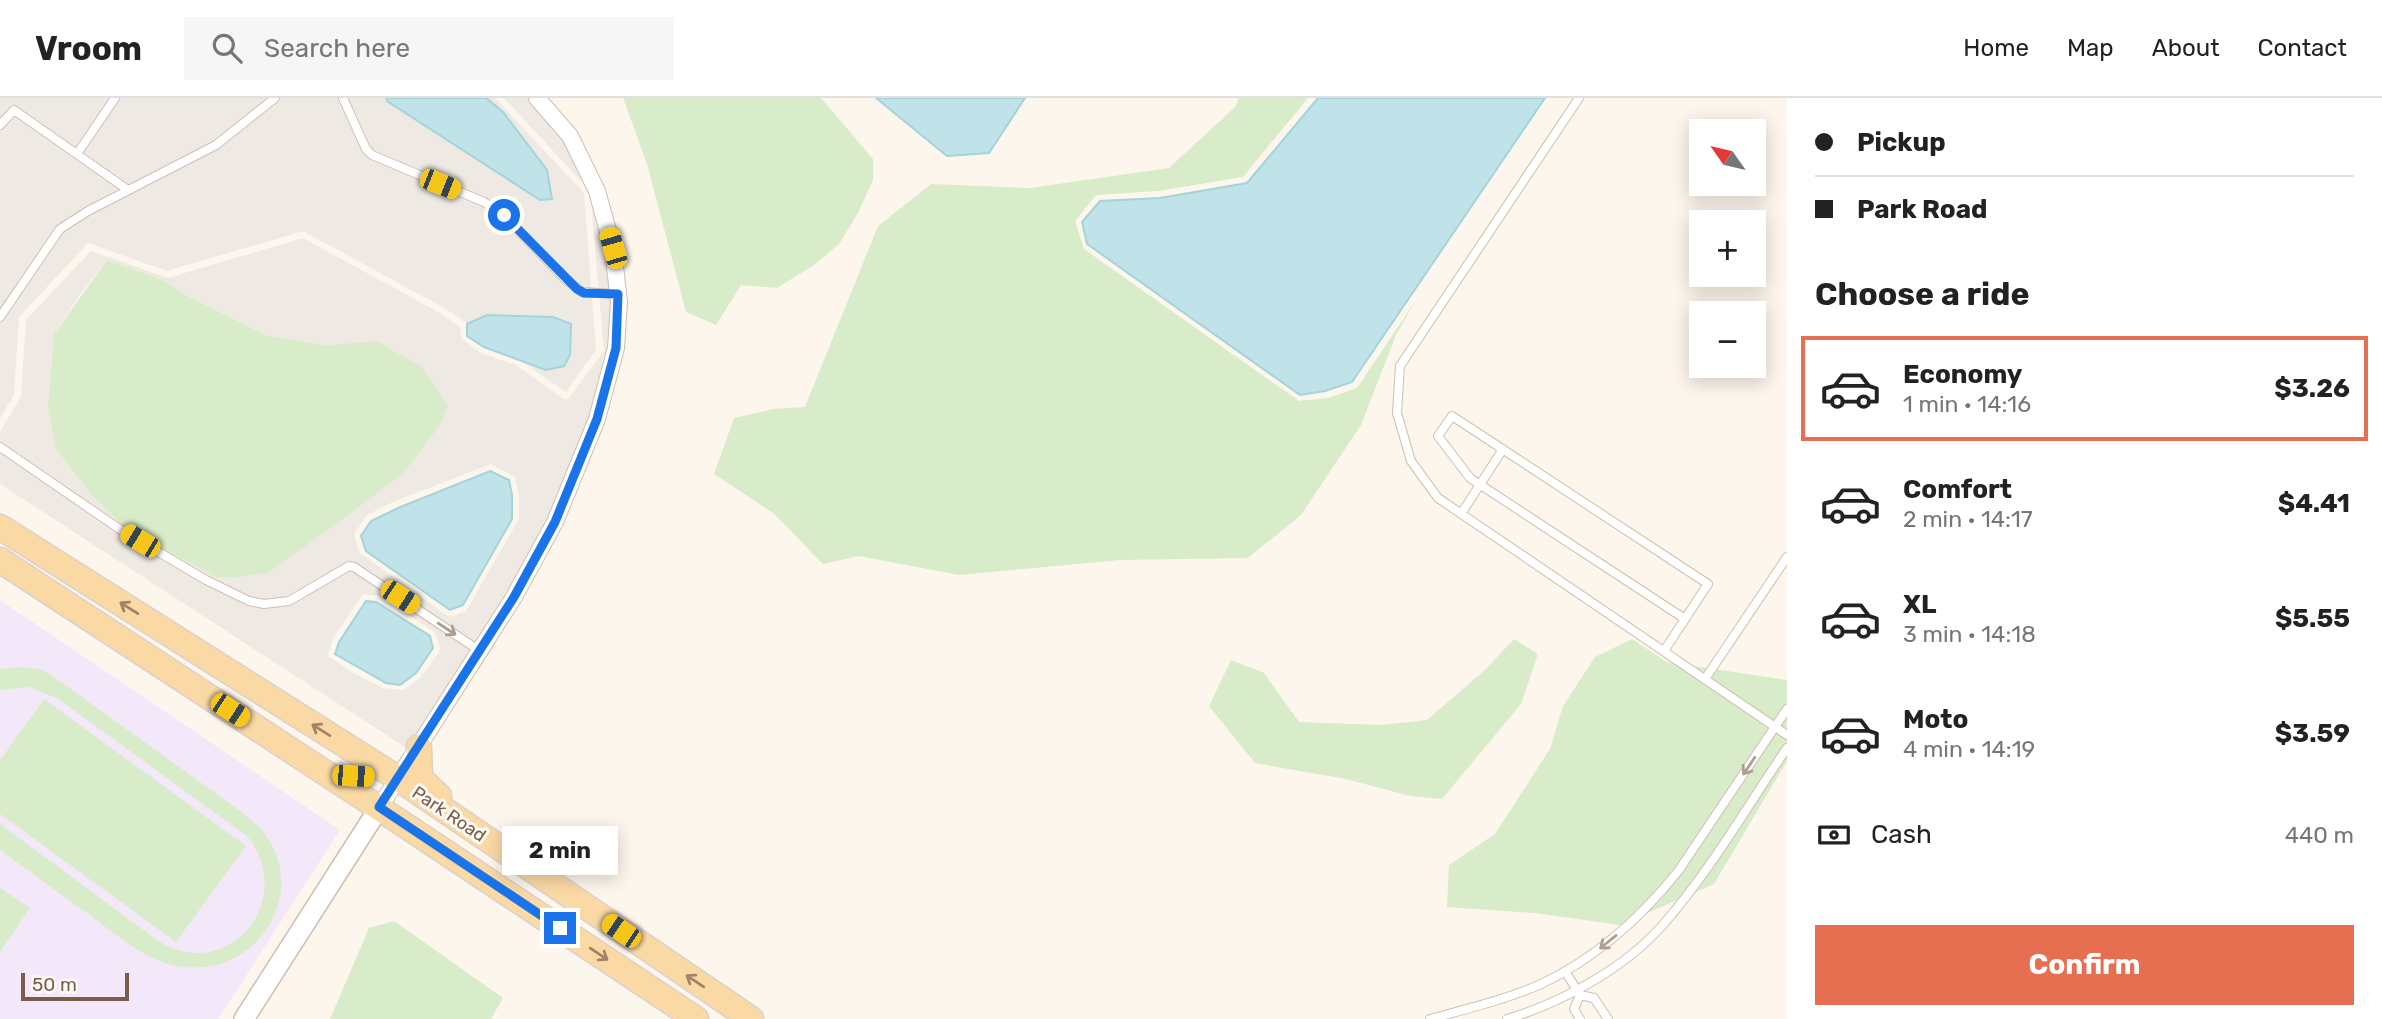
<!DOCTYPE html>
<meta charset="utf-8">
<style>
body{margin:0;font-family:Rubik,sans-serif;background:#f6f6f6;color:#222;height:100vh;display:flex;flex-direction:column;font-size:26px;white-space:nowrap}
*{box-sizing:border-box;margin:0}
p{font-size:23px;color:#767676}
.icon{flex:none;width:38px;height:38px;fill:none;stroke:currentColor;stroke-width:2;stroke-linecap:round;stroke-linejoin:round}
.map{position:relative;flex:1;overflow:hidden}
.panel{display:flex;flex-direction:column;background:#fff;width:595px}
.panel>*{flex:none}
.top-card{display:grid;align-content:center;height:154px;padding:0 28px;background:#fff}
.needle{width:46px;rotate:304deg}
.tools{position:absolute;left:1689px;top:21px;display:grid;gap:14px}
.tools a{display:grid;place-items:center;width:77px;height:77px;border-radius:0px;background:#fff;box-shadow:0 4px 18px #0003;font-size:35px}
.scale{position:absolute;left:21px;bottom:18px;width:108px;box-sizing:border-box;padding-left:7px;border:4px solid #7a5c4d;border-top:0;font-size:19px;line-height:24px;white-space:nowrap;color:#7a5c4d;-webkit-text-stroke:5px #fffaf3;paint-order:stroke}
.end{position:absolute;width:32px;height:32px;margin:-16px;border:9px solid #1a73e8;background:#fff;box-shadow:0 0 0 4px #fff}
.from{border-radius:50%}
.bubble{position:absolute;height:49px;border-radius:0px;background:#fff;box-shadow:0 4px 18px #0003;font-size:23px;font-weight:700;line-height:49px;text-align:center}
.car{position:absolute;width:21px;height:42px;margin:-21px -10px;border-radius:9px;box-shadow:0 0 5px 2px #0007;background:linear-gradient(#f5c518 24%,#345 0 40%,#f5c518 0 76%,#345 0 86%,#f5c518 0)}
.top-card b{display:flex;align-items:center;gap:24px;height:66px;font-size:26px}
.top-card b+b{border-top:2px solid #e0e0e0}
.top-card i{width:18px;height:18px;background:#222}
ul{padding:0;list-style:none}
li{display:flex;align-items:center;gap:21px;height:105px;margin:0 14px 10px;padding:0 14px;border:4px solid transparent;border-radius:0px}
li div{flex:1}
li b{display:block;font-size:26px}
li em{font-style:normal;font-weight:700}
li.on{border-color:#e76f51}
li>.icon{width:63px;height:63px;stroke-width:1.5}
h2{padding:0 28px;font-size:32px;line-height:84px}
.pay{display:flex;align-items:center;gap:18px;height:77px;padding:0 28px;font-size:26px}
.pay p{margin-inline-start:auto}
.primary-button{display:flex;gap:14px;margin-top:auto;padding:14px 28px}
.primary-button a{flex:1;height:80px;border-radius:0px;background:#e76f51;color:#fff;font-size:28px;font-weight:700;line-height:80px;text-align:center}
header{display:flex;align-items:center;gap:42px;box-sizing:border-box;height:98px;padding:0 35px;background:#fff;border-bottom:2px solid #e0e0e0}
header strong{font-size:33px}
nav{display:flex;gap:38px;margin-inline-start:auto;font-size:24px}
.search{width:490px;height:63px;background:#f6f6f6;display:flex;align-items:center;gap:18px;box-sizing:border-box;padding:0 24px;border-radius:0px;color:#767676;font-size:26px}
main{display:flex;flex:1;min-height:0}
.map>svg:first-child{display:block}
.industrial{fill:#efe9e4;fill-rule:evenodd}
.education{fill:#f3e8fa}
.green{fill:#d8ecc9}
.water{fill:#bfe3e8;stroke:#a5d3da;stroke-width:2}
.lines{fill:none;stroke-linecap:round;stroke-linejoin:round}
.service-casing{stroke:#d1beb0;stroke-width:10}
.minor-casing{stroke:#d1beb0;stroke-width:18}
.tertiary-casing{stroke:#d1beb0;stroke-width:22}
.primary-casing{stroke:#dad1cd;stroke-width:27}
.service{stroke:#fff;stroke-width:8}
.minor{stroke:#fff;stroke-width:16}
.tertiary{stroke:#fff;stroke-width:19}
.primary{stroke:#fbd9a5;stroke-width:24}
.oneway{stroke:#a18267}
.oneway2{stroke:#af9d94}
.route{stroke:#1a73e8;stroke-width:9}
.labels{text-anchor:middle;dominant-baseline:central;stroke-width:6;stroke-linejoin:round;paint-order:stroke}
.street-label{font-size:18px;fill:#7a5c4d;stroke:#fffaf3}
</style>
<header>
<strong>Vroom</strong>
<div class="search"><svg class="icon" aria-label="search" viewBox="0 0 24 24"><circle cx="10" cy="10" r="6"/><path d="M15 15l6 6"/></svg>Search here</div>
<nav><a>Home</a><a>Map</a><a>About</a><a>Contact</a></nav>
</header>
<main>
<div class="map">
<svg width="1787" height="921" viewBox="0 0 1787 921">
<rect width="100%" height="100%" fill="#fdf6ec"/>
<!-- industrial -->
<path class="industrial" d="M0 0H495L584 95 596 252 566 294 446 211 303 133 167 173 88 145 19 219 14 297 0 320Z
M504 0H534L571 43 610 127 622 215 586 357 492 552 427 643 411 653 0 386V334L21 299 26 222 91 153 168 180 303 140 442 216 460 229 462 241 481 255 516 267 564 301H568L604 253 590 93ZM107 162 163 182 186 197 266 237 325 247 377 243 363 406 334 425 48 308 54 236 79 198ZM491 366 515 379 519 398V421L466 513 451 519 446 517 359 454 354 436 367 417 395 403ZM363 496 379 498 433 533 436 537 440 550 439 554 421 579 404 592 383 590 350 573 328 558 333 540Z"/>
<!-- education -->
<path class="education" d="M0 502 340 732 218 921H0Z"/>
<!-- green -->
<path class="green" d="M623 0H821L873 61V82L858 115 839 146 814 167 777 190 741 187 716 227 686 214 647 66Z
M1239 0H1308L1243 79 1158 93 1096 97 1075 123 1084 151 1299 303 1328 300 1357 290 1416 202 1396 237 1361 327 1301 417 1248 460 1120 462 959 477 859 458 823 466 773 415 714 376 734 320 774 311 805 309 878 128 931 86 1030 90 1169 70 1235 9Z
M107 162 163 182 186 197 266 237 325 247 376 243 421 268 448 308 440 327 406 372 363 406 268 475 237 479H217L128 433 91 396 56 351 48 308 54 236Z
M1514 541 1538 556 1521 606 1442 701 1410 698 1346 681 1255 665 1209 608 1231 562 1264 575 1299 624 1382 627 1427 622 1484 573Z
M1632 541 1667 564 1787 582V663L1714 786 1620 827 1535 815 1447 809 1449 767 1495 736 1550 651 1563 608 1595 559Z
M17 569 39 571 50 576 243 715C251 722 260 729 266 737 310 802 252 882 177 868 144 862 117 837 91 818 60 796 30 774 0 752V726L157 842C226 887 298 805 248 739L57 600 28 589 0 592V571Z
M44 601 246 748 176 844 0 716V662Z
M0 790 30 810 0 854Z
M394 823 503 900 491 921H330L369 830Z"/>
<!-- water -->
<path class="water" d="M386 0H486L503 14 547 72 552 101 540 102 387 3Z
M876 0H1025L989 55 947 58Z
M1318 0H1545L1352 284 1325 293 1300 297 1087 146 1082 124 1100 103 1160 100 1247 85Z
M487 217 553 219 571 226 570 257 564 268 546 272 484 249 467 238V226Z
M490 373 509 382 512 397V421L463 507 450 512 366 453 361 438 371 423 398 410Z
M366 503 376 504 430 538 433 550 416 575 400 587 386 585 335 556 339 544Z"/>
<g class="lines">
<defs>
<path id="service" d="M343 0 366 51 372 57 484 104 504 117 565 181 582 194 618 196
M1579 0 1400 268 1397 315 1411 363 1438 400 1787 637
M0 27 14 12 128 92
M77 56 115 0
M0 219 60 131 88 113 216 47 275 0
M0 349 118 430 206 482 249 503 264 506 289 503 349 468 354 469 480 553
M1461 416 1503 351
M1664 553 1708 486 1452 318 1438 338 1470 380 1685 521
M1705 581 1787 459
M1565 873 1580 897 1594 900 1608 921
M1580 897 1574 911 1580 921
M1430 921C1466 911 1504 902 1539 887 1595 861 1641 820 1679 772L1787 611
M1507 921C1561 905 1623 871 1661 829 1709 775 1746 710 1787 650"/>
<path id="minor" d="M379 710 514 499 555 424 597 321 616 250 619 204 613 151 597 93 570 38 537 0"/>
<path id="tertiary" d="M244 921 379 710"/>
<path id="primary" d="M0 429 399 681 751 921
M0 462 379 710 696 921
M419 649 420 680 439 698"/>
</defs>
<!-- service casing -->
<use href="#service" class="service-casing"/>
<!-- minor casing -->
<use href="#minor" class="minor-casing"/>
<!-- tertiary casing -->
<use href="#tertiary" class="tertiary-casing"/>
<!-- primary casing -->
<use href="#primary" class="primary-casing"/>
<!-- service -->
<use href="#service" class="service"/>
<!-- minor -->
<use href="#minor" class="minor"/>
<!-- tertiary -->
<use href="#tertiary" class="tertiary"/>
<!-- primary -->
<use href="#primary" class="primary"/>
</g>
<!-- one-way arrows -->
<defs><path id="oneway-shaft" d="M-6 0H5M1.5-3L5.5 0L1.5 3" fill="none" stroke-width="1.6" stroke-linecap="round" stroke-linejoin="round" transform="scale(1.75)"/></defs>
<g class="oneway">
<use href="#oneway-shaft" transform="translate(129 510) rotate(-148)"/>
<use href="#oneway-shaft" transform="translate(321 632) rotate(-148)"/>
<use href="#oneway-shaft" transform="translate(599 856) rotate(34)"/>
<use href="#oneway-shaft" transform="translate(695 883) rotate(-146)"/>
</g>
<g class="oneway2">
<use href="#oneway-shaft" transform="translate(447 531) rotate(33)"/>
<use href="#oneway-shaft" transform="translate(1749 668) rotate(124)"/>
<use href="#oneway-shaft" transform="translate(1608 844) rotate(141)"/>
</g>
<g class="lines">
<!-- route -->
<path class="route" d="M504 117 577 191 584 195 618 196 616 250 597 321 555 424 514 499 379 709 560 830"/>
</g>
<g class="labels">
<!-- street labels -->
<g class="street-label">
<text transform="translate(449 716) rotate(34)">Park Road</text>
</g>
</g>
</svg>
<div class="tools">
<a><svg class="needle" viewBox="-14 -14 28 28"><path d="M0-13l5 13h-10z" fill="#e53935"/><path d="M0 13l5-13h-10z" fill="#767676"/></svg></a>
<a>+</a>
<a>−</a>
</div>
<div class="scale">50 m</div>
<i class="end from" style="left:504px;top:117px"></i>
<i class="end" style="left:560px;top:830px"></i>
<div class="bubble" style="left:502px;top:728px;width:116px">2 min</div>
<i class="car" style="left:440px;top:86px;rotate:112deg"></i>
<i class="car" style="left:613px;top:150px;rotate:344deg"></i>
<i class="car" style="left:140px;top:443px;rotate:301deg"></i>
<i class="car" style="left:400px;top:499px;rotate:123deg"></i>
<i class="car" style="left:230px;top:612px;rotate:123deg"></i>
<i class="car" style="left:353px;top:678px;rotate:93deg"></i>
<i class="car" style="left:621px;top:833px;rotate:304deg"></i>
</div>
<section class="panel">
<div class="top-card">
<b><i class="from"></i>Pickup</b>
<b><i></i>Park Road</b>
</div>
<h2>Choose a ride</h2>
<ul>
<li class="on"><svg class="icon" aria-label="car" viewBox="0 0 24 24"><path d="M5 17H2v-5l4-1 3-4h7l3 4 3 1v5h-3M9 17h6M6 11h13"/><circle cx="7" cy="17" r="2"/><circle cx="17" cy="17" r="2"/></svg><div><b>Economy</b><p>1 min · 14:16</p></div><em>$3.26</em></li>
<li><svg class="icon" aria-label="car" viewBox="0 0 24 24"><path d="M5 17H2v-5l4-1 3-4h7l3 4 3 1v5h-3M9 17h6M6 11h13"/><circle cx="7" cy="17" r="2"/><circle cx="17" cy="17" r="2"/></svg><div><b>Comfort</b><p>2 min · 14:17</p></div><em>$4.41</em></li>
<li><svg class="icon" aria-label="car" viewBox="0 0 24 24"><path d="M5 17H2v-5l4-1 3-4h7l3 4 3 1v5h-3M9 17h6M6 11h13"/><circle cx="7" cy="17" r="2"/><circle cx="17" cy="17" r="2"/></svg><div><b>XL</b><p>3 min · 14:18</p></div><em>$5.55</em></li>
<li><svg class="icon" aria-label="car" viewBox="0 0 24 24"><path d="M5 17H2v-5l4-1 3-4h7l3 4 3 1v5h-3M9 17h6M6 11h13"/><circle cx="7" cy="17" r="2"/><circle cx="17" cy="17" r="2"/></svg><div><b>Moto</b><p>4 min · 14:19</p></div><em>$3.59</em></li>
</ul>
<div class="pay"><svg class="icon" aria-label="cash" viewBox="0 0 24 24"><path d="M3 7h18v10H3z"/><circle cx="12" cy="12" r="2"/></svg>Cash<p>440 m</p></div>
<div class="primary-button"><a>Confirm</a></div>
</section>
</main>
